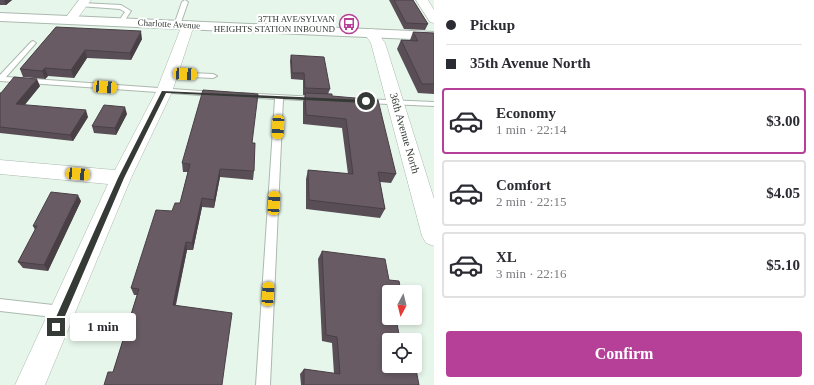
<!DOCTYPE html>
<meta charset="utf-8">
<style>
body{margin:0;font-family:"Times New Roman",serif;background:#f7f7f7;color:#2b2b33;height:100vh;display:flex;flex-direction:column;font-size:15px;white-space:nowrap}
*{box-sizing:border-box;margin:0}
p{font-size:13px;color:#7c7c81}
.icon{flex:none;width:22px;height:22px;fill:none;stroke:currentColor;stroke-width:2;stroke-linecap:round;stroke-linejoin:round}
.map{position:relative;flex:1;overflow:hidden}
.drawer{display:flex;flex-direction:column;background:#fff;width:380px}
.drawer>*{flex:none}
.top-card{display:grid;align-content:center;height:88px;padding:0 12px;background:#fff}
.needle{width:26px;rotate:187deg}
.fabs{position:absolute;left:382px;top:285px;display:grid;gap:8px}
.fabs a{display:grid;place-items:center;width:40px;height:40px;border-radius:4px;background:#fff;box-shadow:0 2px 6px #0003;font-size:20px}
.end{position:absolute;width:18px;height:18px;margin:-9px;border:5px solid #353a36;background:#fff;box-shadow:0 0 0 2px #fff}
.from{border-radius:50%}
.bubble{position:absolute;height:28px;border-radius:4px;background:#fff;box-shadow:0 2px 6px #0003;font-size:13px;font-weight:800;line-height:28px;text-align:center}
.car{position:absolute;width:12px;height:24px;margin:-12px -6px;border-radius:5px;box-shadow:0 0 3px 1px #0007;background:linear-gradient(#f5c518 24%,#345 0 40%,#f5c518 0 76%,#345 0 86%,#f5c518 0)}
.top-card b{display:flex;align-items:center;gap:14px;height:38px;font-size:15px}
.top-card b+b{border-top:1px solid #e1e1e2}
.top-card i{width:10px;height:10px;background:#2b2b33}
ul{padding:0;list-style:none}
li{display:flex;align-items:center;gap:12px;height:66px;margin:0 8px 6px;padding:0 4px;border:2px solid #e1e1e2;border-radius:4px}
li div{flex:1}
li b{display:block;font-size:15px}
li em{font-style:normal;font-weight:800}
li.current{border-color:#b64098}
li>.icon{width:36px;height:36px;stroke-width:1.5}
.primary-button{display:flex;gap:8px;margin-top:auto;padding:8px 12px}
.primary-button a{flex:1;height:46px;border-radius:4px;background:#b64098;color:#fff;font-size:16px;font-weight:800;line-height:46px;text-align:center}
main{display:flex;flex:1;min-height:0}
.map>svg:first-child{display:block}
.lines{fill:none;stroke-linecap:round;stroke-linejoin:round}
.lane-casing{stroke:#abb9af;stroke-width:2}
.street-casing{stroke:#abb9af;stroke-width:1}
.primary-casing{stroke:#abb9af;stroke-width:2}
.lane{fill:#fff;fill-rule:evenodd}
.street{fill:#fff;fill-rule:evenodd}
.primary{fill:#fff;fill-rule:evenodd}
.wall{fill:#594e56}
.shaded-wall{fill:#494046}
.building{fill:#685b64;stroke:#494046}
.route{fill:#353a36}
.labels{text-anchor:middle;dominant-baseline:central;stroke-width:4;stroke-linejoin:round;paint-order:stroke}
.far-poi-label{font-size:9px;fill:#353a36;stroke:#fff;text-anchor:end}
.far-street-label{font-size:9px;fill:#353a36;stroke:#fff}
.street-label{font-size:11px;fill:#353a36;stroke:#fff}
</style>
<main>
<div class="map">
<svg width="434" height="385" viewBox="0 0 434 385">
<rect width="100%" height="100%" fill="#e7f6eb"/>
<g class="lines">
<defs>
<path id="lane" d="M185 0 188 2 180 25 175 26 174 25 182 2Z
M81 3 121 5 131 11 123 23 121 24 118 22 125 12 120 9 79 6 78 5Z
M33 41 36 43 35 44 6 77 214 92 218 94 214 96 0 81V75L31 42Z
M167 72 213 74 217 76 213 78 170 76 166 74Z
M241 93 316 97 320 99 316 101 283 99 270 385H256L275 99 244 97H241Z
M363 99 434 102V106L366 103H363Z
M0 299 62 306 67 308 68 312 67 316 62 318 0 311Z"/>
<path id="street" d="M79 0H91L74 23H66L64 20Z
M416 0H428L434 10V23L430 22Z
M188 21 192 22 194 25 172 92 131 178 45 385H15L108 184 0 174V160L115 170 156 92 182 25 184 22Z
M371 29 376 30 385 43 434 199V246L426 243 422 236 371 43 364 33 366 30Z"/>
<path id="primary" d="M0 13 434 32V40L0 21Z"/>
</defs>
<!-- lane casing -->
<use href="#lane" class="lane-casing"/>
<!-- street casing -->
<use href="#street" class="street-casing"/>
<!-- primary casing -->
<use href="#primary" class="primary-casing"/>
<!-- lane -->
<use href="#lane" class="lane"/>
<!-- street -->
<use href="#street" class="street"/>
<!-- primary -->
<use href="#primary" class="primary"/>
</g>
<!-- wall -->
<path class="wall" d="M0 0H12L6 5H0Z
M389 0H413L428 24 425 30 404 29Z
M56 27 142 39 131 60 87 58 74 78 48 76 45 79 23 77 20 69Z
M413 32 434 33V94L418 93 397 49 401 40H410Z
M291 55 330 89 328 94 332 96 396 174 391 183 380 182 385 209 380 218 306 209V179L308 170 348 174 342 128 303 124V102L305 95H303V80L291 79 290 61Z
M40 86 24 105 88 117 73 141 0 133V93Z
M127 114 116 135 94 133 92 126Z
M182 163 254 171 253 180 220 177 214 208 202 207 193 250H187L176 305 231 320 113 372 137 295H134L131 288 172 211 180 203 188 172H183Z
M81 201 48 271 23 268 18 262 35 230 33 226Z
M322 251 389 292 400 340 419 385H301L300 374 304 369 334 374 332 343 322 341 318 259Z"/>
<!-- shaded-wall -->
<path class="shaded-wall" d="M4 0H12L6 5Z
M141 31 142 39 131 60 130 53Z
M85 50 87 58 74 78 71 70Z
M45 68 48 76 45 79 42 71Z
M37 79 40 86 20 111 16 104Z
M125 107 127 114 116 135 115 128Z
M86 110 88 117 73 141 70 135Z
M220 169V177L214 208V200Z
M78 195 81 201 48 271 44 265Z
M202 198V207L193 250 192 243Z
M186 242 187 250 174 311 173 305Z"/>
<!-- building -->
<path class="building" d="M394 0H413L428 24 406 23Z
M56 27 141 31 130 53 85 50 71 70 45 68 42 71 20 69Z
M413 32 434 33V84H422L401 40 418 41Z
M291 55 324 57 330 89 305 88 304 73H292Z
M14 77 37 79 16 104 86 110 70 135 0 127V93H1Z
M203 90 258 94 252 143H255L254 171 220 169 214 200 202 198 192 243 186 242 173 305 232 313 224 370 222 385H104L108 372H113L139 289 131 288 156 210 172 211 175 203H180L190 164 182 163Z
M305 93 332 94V96L378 100 396 174 378 172 385 209 309 200 308 170 353 174 346 119 306 115Z
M104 105 125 107 115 128 92 126Z
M51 192 78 195 44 265 18 262 37 226H33Z
M322 251 385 259 389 280 399 281 401 292H389V318H396L400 340H389V366H415V364L419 385H304V369L340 374 337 337 326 335Z"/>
<!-- route -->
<path class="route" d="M162 91 366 100 369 101 366 103 166 93 124 178 59 330 56 331 53 330 51 327 53 324 118 178Z"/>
<!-- icons -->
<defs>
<symbol id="bus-ring" viewBox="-11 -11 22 22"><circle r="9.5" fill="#fff" stroke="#b64098" stroke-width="1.5"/><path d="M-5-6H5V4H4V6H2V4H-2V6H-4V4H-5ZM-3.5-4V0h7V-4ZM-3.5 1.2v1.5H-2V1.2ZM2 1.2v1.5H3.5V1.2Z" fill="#b64098"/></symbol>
</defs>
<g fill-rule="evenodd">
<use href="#bus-ring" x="338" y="13" width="22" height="22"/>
</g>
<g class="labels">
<!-- far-poi labels -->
<g class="far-poi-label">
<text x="335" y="19">37TH AVE/SYLVAN<tspan x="335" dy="10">HEIGHTS STATION INBOUND</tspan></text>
</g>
<!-- far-street labels -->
<g class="far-street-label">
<text transform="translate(169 24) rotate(3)">Charlotte Avenue</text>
</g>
<!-- street labels -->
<g class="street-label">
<text transform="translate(405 133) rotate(74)">36th Avenue North</text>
</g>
</g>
</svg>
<div class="fabs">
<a><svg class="needle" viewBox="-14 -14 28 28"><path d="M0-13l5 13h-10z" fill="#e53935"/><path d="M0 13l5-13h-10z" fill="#7c7c81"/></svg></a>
<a><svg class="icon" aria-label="locate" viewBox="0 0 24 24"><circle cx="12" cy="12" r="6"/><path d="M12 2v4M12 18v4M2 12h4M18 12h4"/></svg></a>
</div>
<i class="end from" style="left:366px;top:101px"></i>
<i class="end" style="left:56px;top:327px"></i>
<div class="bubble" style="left:70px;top:313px;width:66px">1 min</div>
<i class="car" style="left:185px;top:74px;rotate:93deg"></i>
<i class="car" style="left:105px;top:87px;rotate:94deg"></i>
<i class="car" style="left:278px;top:127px;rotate:183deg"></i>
<i class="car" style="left:78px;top:174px;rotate:95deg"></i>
<i class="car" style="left:274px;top:203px;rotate:3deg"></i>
<i class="car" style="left:268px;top:294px;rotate:3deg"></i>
</div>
<section class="drawer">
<div class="top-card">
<b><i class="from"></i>Pickup</b>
<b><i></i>35th Avenue North</b>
</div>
<ul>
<li class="current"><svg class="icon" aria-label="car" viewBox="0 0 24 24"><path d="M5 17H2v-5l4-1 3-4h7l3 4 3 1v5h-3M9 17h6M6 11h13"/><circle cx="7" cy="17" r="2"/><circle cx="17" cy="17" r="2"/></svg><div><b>Economy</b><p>1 min · 22:14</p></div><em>$3.00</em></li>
<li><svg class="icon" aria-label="car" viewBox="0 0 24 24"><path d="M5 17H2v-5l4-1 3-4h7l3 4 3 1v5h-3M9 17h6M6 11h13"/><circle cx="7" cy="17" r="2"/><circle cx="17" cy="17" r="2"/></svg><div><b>Comfort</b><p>2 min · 22:15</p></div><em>$4.05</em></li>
<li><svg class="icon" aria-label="car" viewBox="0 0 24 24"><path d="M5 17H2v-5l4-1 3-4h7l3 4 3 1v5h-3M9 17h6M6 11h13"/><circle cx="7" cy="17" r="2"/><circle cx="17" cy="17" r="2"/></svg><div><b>XL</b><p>3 min · 22:16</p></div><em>$5.10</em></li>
</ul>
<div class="primary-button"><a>Confirm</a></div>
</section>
</main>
